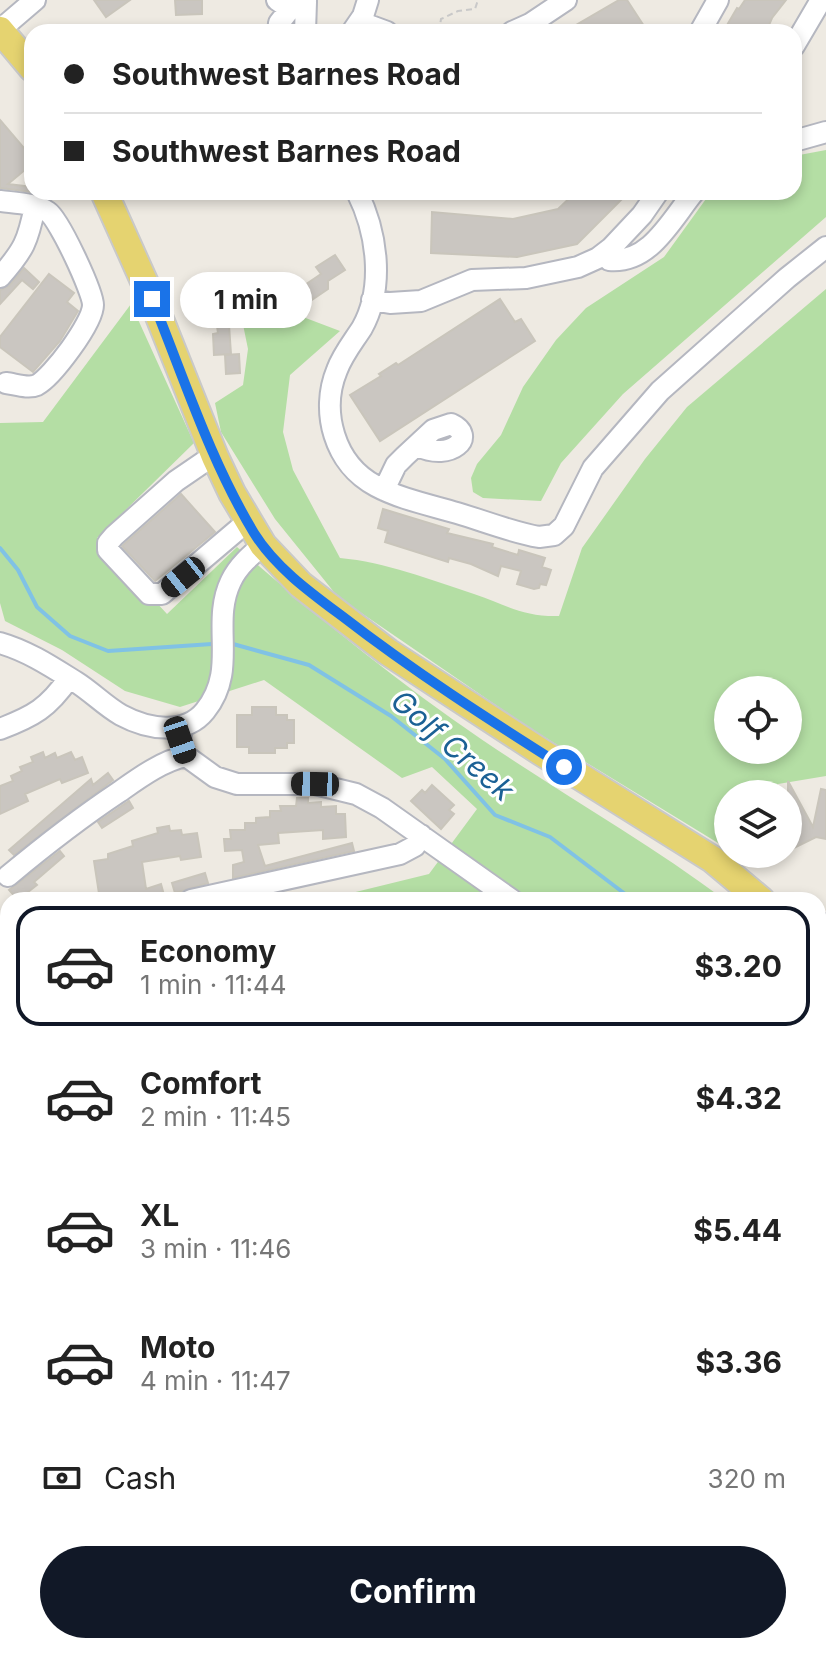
<!DOCTYPE html>
<meta charset="utf-8">
<style>
body{margin:0;font-family:Inter,sans-serif;background:#f2f2f2;color:#222;height:100vh;display:flex;flex-direction:column;font-size:30px;white-space:nowrap}
*{box-sizing:border-box;margin:0}
p{font-size:26px;color:#767676}
.icon{flex:none;width:44px;height:44px;fill:none;stroke:currentColor;stroke-width:2;stroke-linecap:round;stroke-linejoin:round}
.map{position:relative;flex:1;overflow:hidden}
.side{position:absolute;left:0px;top:892px;width:826px;height:762px;display:flex;flex-direction:column;background:#fff;border-radius:24px 24px 0 0;box-shadow:0 4px 12px #0003}
.side>*{flex:none}
.hud{position:absolute;left:24px;top:24px;width:778px;height:176px;border-radius:24px;box-shadow:0 4px 12px #0003;display:grid;align-content:center;height:176px;padding:0 40px;background:#fff}
.buttons{position:absolute;left:714px;top:676px;display:grid;gap:16px}
.buttons a{display:grid;place-items:center;width:88px;height:88px;border-radius:50%;background:#fff;box-shadow:0 4px 12px #0003;font-size:40px}
.end{position:absolute;width:36px;height:36px;margin:-18px;border:10px solid #1a73e8;background:#fff;box-shadow:0 0 0 4px #fff}
.from{border-radius:50%}
.bubble{position:absolute;height:56px;border-radius:28px;background:#fff;box-shadow:0 4px 12px #0003;font-size:26px;font-weight:700;line-height:56px;text-align:center}
.car{position:absolute;width:24px;height:48px;margin:-24px -12px;border-radius:10px;box-shadow:0 0 6px 2px #0007;background:linear-gradient(#222 24%,#8ab4d8 0 40%,#222 0 76%,#8ab4d8 0 86%,#222 0)}
.hud b{display:flex;align-items:center;gap:28px;height:76px;font-size:30px}
.hud b+b{border-top:2px solid #e0e0e0}
.hud i{width:20px;height:20px;background:#222}
ul{padding:14px 0 0;list-style:none}
li{display:flex;align-items:center;gap:24px;height:120px;margin:0 16px 12px;padding:0 24px;border:4px solid transparent;border-radius:24px}
li div{flex:1}
li b{display:block;font-size:30px}
li em{font-style:normal;font-weight:700}
li.on{border-color:#111827}
li>.icon{width:72px;height:72px;stroke-width:1.5}
.pay{display:flex;align-items:center;gap:20px;height:88px;padding:0 40px;font-size:30px}
.pay p{margin-inline-start:auto}
.cta{display:flex;gap:16px;margin-top:auto;padding:16px 40px}
.cta a{flex:1;height:92px;border-radius:48px;background:#111827;color:#fff;font-size:32px;font-weight:700;line-height:92px;text-align:center}
.map>svg:first-child{display:block}
.green{fill:#b4dea4;fill-rule:evenodd}
.lines{fill:none;stroke-linecap:round;stroke-linejoin:round}
.stream{stroke:#80c2e5;stroke-width:4}
.building{fill:#cac6c1;stroke:#c9c5bb;stroke-width:2}
.minor-casing{stroke:#b5b7c0;stroke-width:24}
.major-casing{stroke:#c9c9c9;stroke-width:30}
.path{stroke:#c9c9c9;stroke-width:2;stroke-dasharray:6 4;stroke-linecap:butt}
.minor{stroke:#fff;stroke-width:20}
.major{stroke:#e5d370;stroke-width:26}
.route{stroke:#1a73e8;stroke-width:10}
.labels{text-anchor:middle;dominant-baseline:central;stroke-width:6;stroke-linejoin:round;paint-order:stroke}
.water-label{font-size:30px;font-style:italic;fill:#1b6195;stroke:#fff}
</style>
<div class="map">
<svg width="826" height="1653" viewBox="0 0 826 1653">
<rect width="100%" height="100%" fill="#eeeae2"/>
<!-- green -->
<path class="green" d="M826 150V217L623 394 561 463 541 501 483 498 473 492 471 478 477 464 501 435 523 387 556 340 586 308 664 257 711 192H794V156Z
M826 289V776L778 784 766 794H728V838L723 846 528 727 338 597 275 519 221 432 215 403 243 385 248 349 239 305 274 306 340 331 290 375 283 432 293 470 340 558C385 562 431 580 474 594 506 605 524 617 559 616L582 548 645 459 687 407ZM728 690H788V750H728Z
M131 304 194 443 97 538 167 614 237 547C315 615 396 681 481 739 562 794 647 842 725 900H323L429 874 477 809 432 767 402 778 264 680 180 707 125 691 62 650 5 621 0 603V423L43 422Z
M8 973V1111L0 1119V979Z
M818 1012 826 1024V1279L818 1276Z
M8 1621V1646H42L38 1653H0V1622Z"/>
<g class="lines">
<!-- stream -->
<path class="stream" d="M0 548 18 570 37 607 70 636 108 651 212 644
M233 644 309 665 391 716 445 759 495 815 550 837 633 900"/>
</g>
<!-- building -->
<path class="building" d="M94 0H130L106 17Z
M175 0H202V14L176 15Z
M619 0H627L644 26 640 28 643 32H564Z
M745 0H786L772 18 766 32H723L737 8 739 9Z
M0 120 29 154 26 157 32 164 8 184 32 187V192L0 188Z
M576 192H629L577 244 517 257 431 253 432 212 513 219 558 209Z
M335 255 345 270 328 281V289L306 304 296 291 321 274 316 267Z
M24 268 39 282 33 289 22 280 0 304V290L9 286Z
M49 274 74 293 67 302 78 311 60 341 33 372 0 347V337Z
M500 299 515 322 521 319 535 341 380 441 350 395 381 376 379 374 396 363 398 365Z
M229 325 231 354 214 355 213 334 218 333 217 326Z
M239 354 240 373 226 374 225 355Z
M181 494 215 532 155 581 122 546Z
M383 509 449 529 447 533 493 544 492 547 518 555 519 550 545 558 542 567 551 570 546 585 540 584 539 588 534 589 517 584 521 571 501 566 498 576 471 564 449 558 448 562 385 542 388 531 378 528Z
M252 707H276V715H287V720H294V743H287V748H275V753H249V747H237V715H252Z
M43 752 45 758 55 753 57 758 71 752 75 760 82 757 88 773 62 783 60 779 25 794 28 801 0 814V786L13 781 11 776 22 771 20 767 33 762 31 757Z
M108 773 113 780 14 855 9 850 91 779 93 785Z
M788 781 813 827 821 789 826 790V839L816 837 788 851Z
M432 785 454 805 449 810 454 814 441 829 411 801 422 790 425 793Z
M297 798H308V803L321 802V807L336 806V814H345L346 837 323 839V830L278 833 279 843 258 845 265 866 352 843 354 851 233 878V865L244 862 242 850 225 851 224 839H231L230 830H245V823H256V818L270 817V811H281L280 806H296Z
M129 801 133 808 102 828 98 822Z
M169 826 170 831 181 830 182 835 197 833 201 857 181 860 180 856 142 862 146 889 161 884 164 895 147 900H100L94 861 108 859V854L133 846 132 841 158 833 157 828Z
M60 851 64 856 34 882 37 885 18 900 9 890Z
M205 873 208 883 175 893 172 883Z"/>
<g class="lines">
<defs>
<path id="minor" d="M277 0 290 9 306 0
M360 22 387 32
M0 30 35 0
M278 32 279 23 290 9
M305 32 306 2
M352 32 363 16 368 0
M512 32 530 24 566 0
M700 32 718 0
M794 46 821 0
M794 141 826 132
M357 192C377 232 385 287 362 328 353 342 343 354 337 370 320 411 334 464 376 486 400 499 430 505 457 513 484 521 511 532 539 537L554 535 564 526 593 468 660 391 787 278 826 247
M0 201C15 203 35 203 48 212 59 219 93 292 93 305 93 323 52 377 37 385 28 389 15 384 6 383
M609 260C650 264 671 220 694 192
M0 277C24 250 28 241 35 206
M372 300 390 303 421 301 472 280 526 278 578 267 598 258 611 248 642 215 658 192
M214 455 176 481 114 536 108 543V550L149 594H162L248 521
M384 490 396 465 405 456 433 430 451 424C478 436 451 462 418 446
M0 643C28 651 52 667 76 682 92 692 105 706 121 715 147 729 185 736 205 711 239 669 210 624 231 581 238 566 251 555 263 545
M182 727 180 740 186 756 215 777 237 784H315L356 794 382 808 512 900
M0 729C34 716 48 708 69 678
M8 876C44 846 80 818 119 792 139 778 162 761 186 756
M191 900 400 854 415 846 421 835
M818 926 826 924
M818 949 826 943
M0 961 8 960
M818 1070 826 1080
M0 1227 8 1224
M818 1286 826 1291
M0 1347 8 1345
M818 1437 826 1445
M0 1528H8
M665 1646 704 1653
M49 1653 53 1646
M159 1653V1646
M405 1653 511 1646"/>
<path id="major" d="M0 30 32 68
M104 192 152 299 215 457 232 493 263 545 301 585 388 652 541 752 712 859 761 900
M818 963 826 973"/>
</defs>
<!-- minor casing -->
<use href="#minor" class="minor-casing"/>
<!-- major casing -->
<use href="#major" class="major-casing"/>
<!-- path -->
<path class="path" d="M439 32 441 19 458 11 475 9 478 0
M818 1005 826 1003"/>
<!-- minor -->
<use href="#minor" class="minor"/>
<!-- major -->
<use href="#major" class="major"/>
</g>
<g class="lines">
<!-- route -->
<path class="route" d="M152 299C184 378 210 460 254 533 275 567 311 593 342 616 413 671 488 719 564 767"/>
</g>
<g class="labels">
<!-- water labels -->
<g class="water-label">
<text transform="translate(453 745) rotate(41)">Golf Creek</text>
</g>
</g>
</svg>
<div class="buttons">
<a><svg class="icon" aria-label="locate" viewBox="0 0 24 24"><circle cx="12" cy="12" r="6"/><path d="M12 2v4M12 18v4M2 12h4M18 12h4"/></svg></a>
<a><svg class="icon" aria-label="layers" viewBox="0 0 24 24"><path d="M12 4l9 5-9 5-9-5zM3 14l9 5 9-5"/></svg></a>
</div>
<i class="end from" style="left:564px;top:767px"></i>
<i class="end" style="left:152px;top:299px"></i>
<div class="bubble" style="left:180px;top:272px;width:132px">1 min</div>
<i class="car" style="left:183px;top:577px;rotate:231deg"></i>
<i class="car" style="left:180px;top:740px;rotate:161deg"></i>
<i class="car" style="left:315px;top:784px;rotate:271deg"></i>
<div class="hud">
<b><i class="from"></i>Southwest Barnes Road</b>
<b><i></i>Southwest Barnes Road</b>
</div>
<section class="side">
<ul>
<li class="on"><svg class="icon" aria-label="car" viewBox="0 0 24 24"><path d="M5 17H2v-5l4-1 3-4h7l3 4 3 1v5h-3M9 17h6M6 11h13"/><circle cx="7" cy="17" r="2"/><circle cx="17" cy="17" r="2"/></svg><div><b>Economy</b><p>1 min · 11:44</p></div><em>$3.20</em></li>
<li><svg class="icon" aria-label="car" viewBox="0 0 24 24"><path d="M5 17H2v-5l4-1 3-4h7l3 4 3 1v5h-3M9 17h6M6 11h13"/><circle cx="7" cy="17" r="2"/><circle cx="17" cy="17" r="2"/></svg><div><b>Comfort</b><p>2 min · 11:45</p></div><em>$4.32</em></li>
<li><svg class="icon" aria-label="car" viewBox="0 0 24 24"><path d="M5 17H2v-5l4-1 3-4h7l3 4 3 1v5h-3M9 17h6M6 11h13"/><circle cx="7" cy="17" r="2"/><circle cx="17" cy="17" r="2"/></svg><div><b>XL</b><p>3 min · 11:46</p></div><em>$5.44</em></li>
<li><svg class="icon" aria-label="car" viewBox="0 0 24 24"><path d="M5 17H2v-5l4-1 3-4h7l3 4 3 1v5h-3M9 17h6M6 11h13"/><circle cx="7" cy="17" r="2"/><circle cx="17" cy="17" r="2"/></svg><div><b>Moto</b><p>4 min · 11:47</p></div><em>$3.36</em></li>
</ul>
<div class="pay"><svg class="icon" aria-label="cash" viewBox="0 0 24 24"><path d="M3 7h18v10H3z"/><circle cx="12" cy="12" r="2"/></svg>Cash<p>320 m</p></div>
<div class="cta"><a>Confirm</a></div>
</section>
</div>
